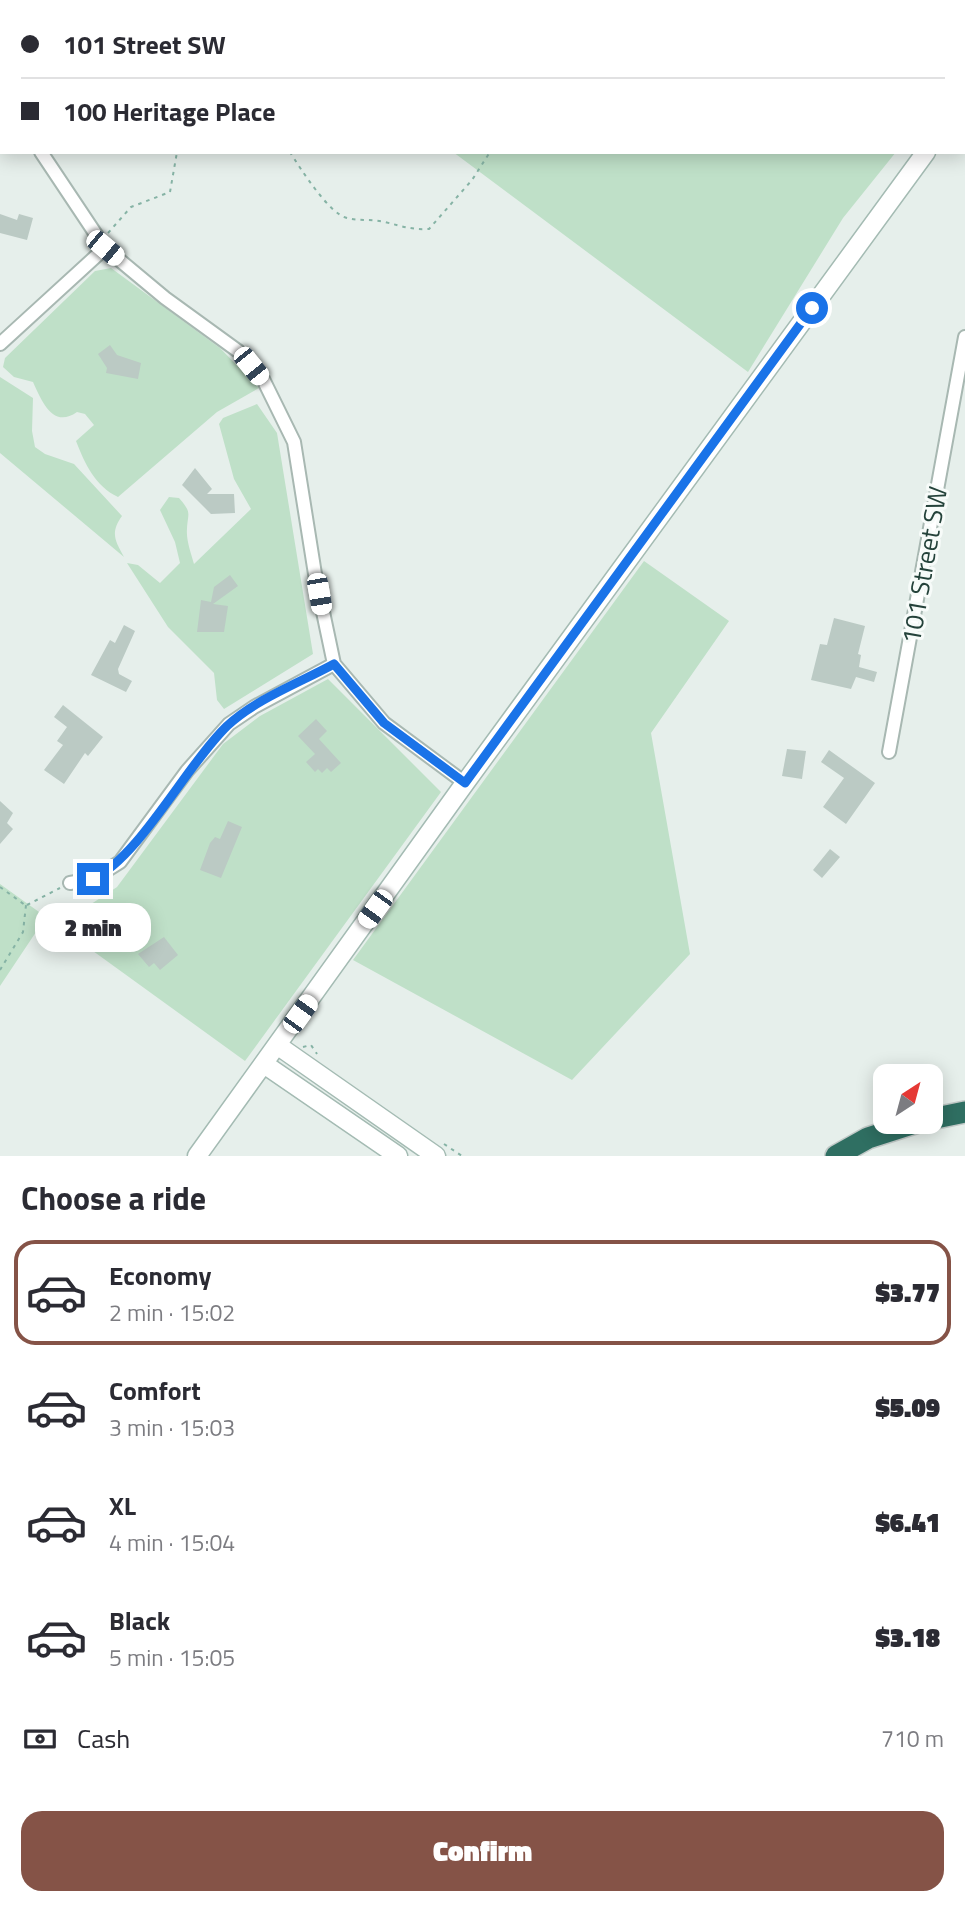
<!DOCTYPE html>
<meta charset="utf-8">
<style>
body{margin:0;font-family:"Titillium Web",sans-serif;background:#f7f7f7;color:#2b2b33;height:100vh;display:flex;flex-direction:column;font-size:26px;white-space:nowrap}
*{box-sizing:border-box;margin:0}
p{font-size:23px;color:#7c7c81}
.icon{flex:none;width:38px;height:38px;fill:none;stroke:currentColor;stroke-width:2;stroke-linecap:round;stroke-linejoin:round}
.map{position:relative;height:1156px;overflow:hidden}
.panel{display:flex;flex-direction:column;background:#fff;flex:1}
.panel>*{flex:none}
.banner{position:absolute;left:0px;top:0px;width:966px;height:154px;box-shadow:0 4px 18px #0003;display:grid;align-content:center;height:154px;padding:0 21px;background:#fff}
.needle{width:46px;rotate:36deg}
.buttons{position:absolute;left:873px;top:1064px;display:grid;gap:14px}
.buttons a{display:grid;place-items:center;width:70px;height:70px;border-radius:14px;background:#fff;box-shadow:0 4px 18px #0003;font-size:35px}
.end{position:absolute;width:32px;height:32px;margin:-16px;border:9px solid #1a73e8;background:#fff;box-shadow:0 0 0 4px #fff}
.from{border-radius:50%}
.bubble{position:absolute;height:49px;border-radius:21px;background:#fff;box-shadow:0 4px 18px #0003;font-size:23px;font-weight:800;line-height:49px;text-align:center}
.car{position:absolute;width:21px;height:42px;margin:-21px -10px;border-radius:9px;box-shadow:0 0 5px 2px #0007;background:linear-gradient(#fff 24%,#345 0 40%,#fff 0 76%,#345 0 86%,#fff 0)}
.banner b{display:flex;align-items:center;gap:24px;height:66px;font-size:26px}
.banner b+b{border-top:2px solid #e1e1e2}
.banner i{width:18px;height:18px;background:#2b2b33}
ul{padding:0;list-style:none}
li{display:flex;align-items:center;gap:21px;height:105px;margin:0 14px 10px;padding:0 7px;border:4px solid transparent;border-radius:21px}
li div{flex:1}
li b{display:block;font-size:26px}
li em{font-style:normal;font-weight:800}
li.current{border-color:#855347}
li>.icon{width:63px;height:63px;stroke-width:1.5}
h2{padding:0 21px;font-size:32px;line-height:84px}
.pay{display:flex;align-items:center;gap:18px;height:77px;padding:0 21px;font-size:26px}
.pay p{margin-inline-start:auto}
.button{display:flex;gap:14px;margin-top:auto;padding:14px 21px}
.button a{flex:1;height:80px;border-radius:21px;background:#855347;color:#fff;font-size:28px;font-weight:800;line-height:80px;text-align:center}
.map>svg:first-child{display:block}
.green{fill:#bfe0c8}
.building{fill:#bbcac4}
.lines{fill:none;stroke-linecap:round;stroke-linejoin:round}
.street-casing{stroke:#a8b8b2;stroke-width:16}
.secondary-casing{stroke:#a4bbb3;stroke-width:21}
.highway-casing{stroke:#c2cac8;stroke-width:24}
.path{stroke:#86b3a5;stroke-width:2;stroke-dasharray:3.5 5;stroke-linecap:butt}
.street{stroke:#fff;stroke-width:12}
.secondary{stroke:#fff;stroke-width:18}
.highway{stroke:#2f6f62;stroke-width:21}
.route{stroke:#1a73e8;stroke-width:9}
.labels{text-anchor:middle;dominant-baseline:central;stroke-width:6;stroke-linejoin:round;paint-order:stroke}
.street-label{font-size:26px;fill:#24423a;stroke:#f7fbf9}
</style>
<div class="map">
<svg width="965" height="1156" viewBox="0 0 965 1156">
<rect width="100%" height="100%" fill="#e6efeb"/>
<!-- green -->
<path class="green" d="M247 0H965V68L964 2Z
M453 152H896L843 218 748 372Z
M111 268 220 348 259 388 217 412 118 497C95 486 85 464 76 441L94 425 85 414 77 412C53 429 42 402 33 382L14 377 3 367 5 358 95 271Z
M0 377 33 398 32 431 35 447 45 454 74 464 122 516C110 533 115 540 124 557L0 453Z
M257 404 277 433 313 654 224 709 217 700 214 673 168 627 127 563 138 565 160 583 180 563 175 542 160 510 169 497 179 498C192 513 188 512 187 529 186 540 191 553 194 564L251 509 234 479 219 424 223 418Z
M644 561 729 621 651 733 690 954 572 1080 353 960Z
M328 679 441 792 245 1061 46 917 0 986V884L46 917 82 910 117 887 223 744 260 716Z"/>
<!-- building -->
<path class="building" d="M0 214 17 220 19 214 33 218 27 240 0 233Z
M110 345 117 355 141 363 138 379 106 373 107 368 98 354Z
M195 468 212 489 207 494H234L235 513 211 514 182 485Z
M230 575 238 586 213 604 228 606 224 632H197L201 600 211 602 214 587Z
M834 618 865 626 858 654 861 655 859 667 877 672 874 682 856 677 851 689 811 680 820 644 827 645Z
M124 625 135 631 118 669 119 674 132 681 126 692 91 675 110 640 115 643Z
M63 705 103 737 88 756 85 753 64 784 44 770 63 745 57 741 67 727 54 717Z
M316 719 327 731 319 739 341 763 331 772 327 768 322 773 318 769 315 772 306 762 315 754 298 736Z
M787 749 806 751 802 779 782 776Z
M829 750 875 783 846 824 823 807 844 778 821 762Z
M0 801 13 813 7 823 13 829 0 844Z
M228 821 242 827 221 878 200 870 210 843 215 837 220 839Z
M830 849 840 857 822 878 813 870Z
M164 937 178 955 160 970 154 963 149 967 138 954Z"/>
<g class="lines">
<defs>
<path id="street" d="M0 71 2 75
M41 152 105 248 165 298 238 351 263 379 294 442 315 574 334 664 384 723 465 783
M0 344 105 248
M889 752 965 337
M70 883 93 879 120 862 187 771 229 724 254 707 334 664"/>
<path id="secondary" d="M964 100 965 99
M277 1045 436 1156
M264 1064 398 1156
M197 1156 465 783 926 152"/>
<path id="highway" d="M931 1119 965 1112
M836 1156 868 1138 918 1122"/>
</defs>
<!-- street casing -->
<use href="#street" class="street-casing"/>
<!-- secondary casing -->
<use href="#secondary" class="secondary-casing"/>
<!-- highway casing -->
<use href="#highway" class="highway-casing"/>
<!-- path -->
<path class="path" d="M127 0 128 2
M939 0 941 2
M582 2 583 0
M964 15 965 16
M290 152C300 168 329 214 347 218 359 221 373 219 385 222 401 226 412 230 429 229L472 180 490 152
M108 233 131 207 170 192 177 152
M0 887 25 905
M27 905 60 888
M0 970 23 932 26 905
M303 1047 311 1045 317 1054
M444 1144 462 1156"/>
<!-- street -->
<use href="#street" class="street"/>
<!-- secondary -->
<use href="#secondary" class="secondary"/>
<!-- highway -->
<use href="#highway" class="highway"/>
</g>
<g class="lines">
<!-- route -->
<path class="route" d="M93 879C141 855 185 767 227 726 256 699 299 683 334 664L384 723 465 783 812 308"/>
</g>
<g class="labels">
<!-- street labels -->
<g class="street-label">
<text transform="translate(924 565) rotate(-80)">101 Street SW</text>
</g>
</g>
</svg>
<div class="buttons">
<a><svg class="needle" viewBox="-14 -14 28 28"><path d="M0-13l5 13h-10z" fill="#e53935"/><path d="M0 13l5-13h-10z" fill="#7c7c81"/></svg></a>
</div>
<i class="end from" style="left:812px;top:308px"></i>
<i class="end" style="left:93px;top:879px"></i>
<div class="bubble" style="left:35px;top:903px;width:116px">2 min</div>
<i class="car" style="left:105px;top:248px;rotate:130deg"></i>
<i class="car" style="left:251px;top:366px;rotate:141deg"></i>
<i class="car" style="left:319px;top:594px;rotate:170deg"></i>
<i class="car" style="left:375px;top:909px;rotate:216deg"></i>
<i class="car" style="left:300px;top:1014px;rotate:36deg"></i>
<div class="banner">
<b><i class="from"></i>101 Street SW</b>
<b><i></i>100 Heritage Place</b>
</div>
</div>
<section class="panel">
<h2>Choose a ride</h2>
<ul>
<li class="current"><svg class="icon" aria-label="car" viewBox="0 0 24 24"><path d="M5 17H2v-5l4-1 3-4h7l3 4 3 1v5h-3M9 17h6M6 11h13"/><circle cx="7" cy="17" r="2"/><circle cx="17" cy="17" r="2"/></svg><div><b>Economy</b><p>2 min · 15:02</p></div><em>$3.77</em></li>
<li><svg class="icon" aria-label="car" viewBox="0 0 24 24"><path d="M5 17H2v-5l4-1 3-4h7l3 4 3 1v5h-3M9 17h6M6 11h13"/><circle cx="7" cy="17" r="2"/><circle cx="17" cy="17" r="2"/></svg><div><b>Comfort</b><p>3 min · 15:03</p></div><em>$5.09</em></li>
<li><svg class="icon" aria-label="car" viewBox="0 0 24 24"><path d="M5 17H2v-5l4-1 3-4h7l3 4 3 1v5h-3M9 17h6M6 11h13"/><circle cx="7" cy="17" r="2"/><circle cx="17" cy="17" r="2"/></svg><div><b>XL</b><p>4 min · 15:04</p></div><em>$6.41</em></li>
<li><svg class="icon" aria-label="car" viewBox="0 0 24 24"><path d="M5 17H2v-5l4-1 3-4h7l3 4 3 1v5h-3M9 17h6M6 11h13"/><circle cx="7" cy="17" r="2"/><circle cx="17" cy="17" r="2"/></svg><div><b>Black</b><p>5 min · 15:05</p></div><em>$3.18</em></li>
</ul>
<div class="pay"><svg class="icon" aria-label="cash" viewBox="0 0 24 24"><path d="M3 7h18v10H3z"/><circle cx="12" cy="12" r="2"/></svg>Cash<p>710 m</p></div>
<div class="button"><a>Confirm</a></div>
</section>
